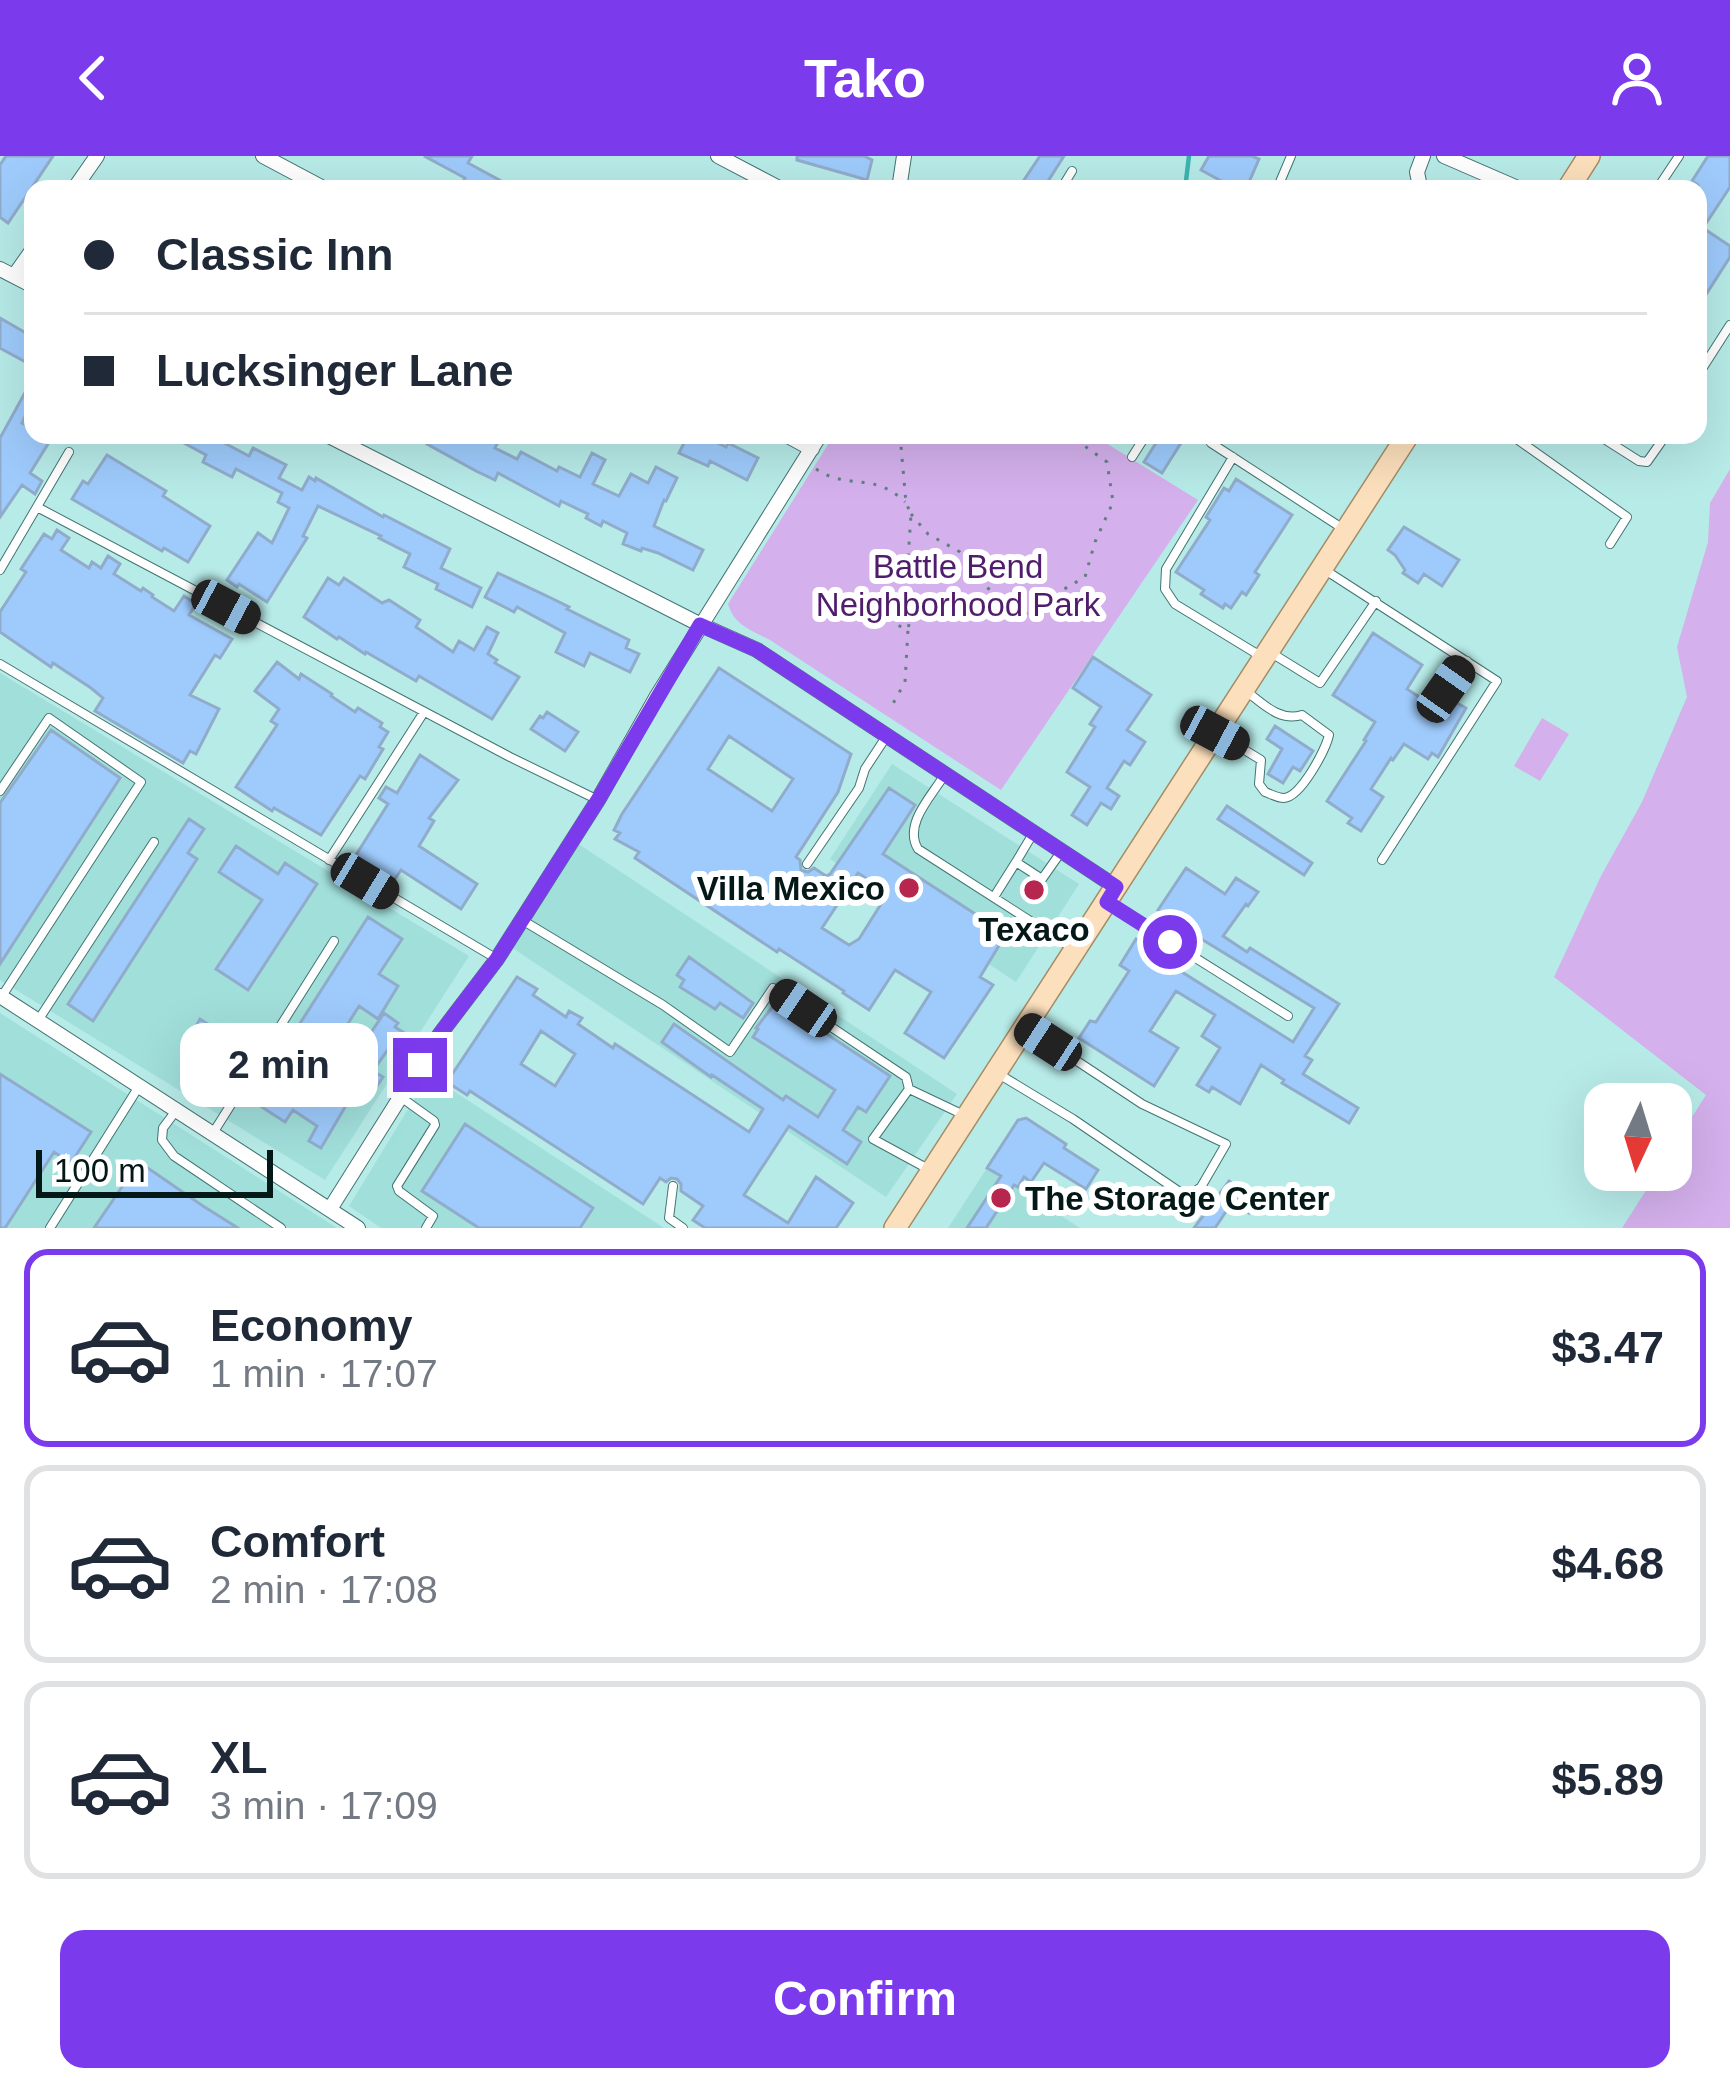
<!DOCTYPE html>
<meta charset="utf-8">
<style>
body{margin:0;font-family:Arial,sans-serif;background:#f2f2f3;color:#1f2937;height:100vh;display:flex;flex-direction:column;font-size:45px;white-space:nowrap}
*{box-sizing:border-box;margin:0}
p{font-size:39px;color:#747a83}
.icon{flex:none;width:66px;height:66px;fill:none;stroke:currentColor;stroke-width:2;stroke-linecap:round;stroke-linejoin:round}
.map{position:relative;height:1072px;overflow:hidden}
.panel{display:flex;flex-direction:column;background:#fff;flex:1}
.panel>*{flex:none}
.banner{position:absolute;left:24px;top:24px;width:1683px;height:264px;border-radius:24px;box-shadow:0 12px 48px #0002;display:grid;align-content:center;height:264px;padding:0 60px;background:#fff}
.needle{width:78px;rotate:184deg}
.controls{position:absolute;left:1584px;top:927px;display:grid;gap:24px}
.controls a{display:grid;place-items:center;width:108px;height:108px;border-radius:24px;background:#fff;box-shadow:0 12px 48px #0002;font-size:60px}
.scale{position:absolute;left:36px;bottom:30px;width:237px;box-sizing:border-box;padding-left:12px;border:6px solid #041817;border-top:0;font-size:33px;line-height:42px;white-space:nowrap;color:#041817;-webkit-text-stroke:9px #fff;paint-order:stroke}
.end{position:absolute;width:54px;height:54px;margin:-27px;border:15px solid #7c3aed;background:#fff;box-shadow:0 0 0 6px #fff}
.from{border-radius:50%}
.bubble{position:absolute;height:84px;border-radius:24px;background:#fff;box-shadow:0 12px 48px #0002;font-size:39px;font-weight:600;line-height:84px;text-align:center}
.car{position:absolute;width:36px;height:72px;margin:-36px -18px;border-radius:15px;box-shadow:0 0 9px 3px #0007;background:linear-gradient(#222 24%,#8ab4d8 0 40%,#222 0 76%,#8ab4d8 0 86%,#222 0)}
.banner b{display:flex;align-items:center;gap:42px;height:114px;font-size:45px}
.banner b+b{border-top:3px solid #e0e1e3}
.banner i{width:30px;height:30px;background:#1f2937}
ul{padding:21px 0 0;list-style:none}
li{display:flex;align-items:center;gap:36px;height:198px;margin:0 24px 18px;padding:0 36px;border:6px solid #e0e1e3;border-radius:24px}
li div{flex:1}
li b{display:block;font-size:45px}
li em{font-style:normal;font-weight:600}
li.on{border-color:#7c3aed}
li>.icon{width:108px;height:108px;stroke-width:1.5}
.primary-button{display:flex;gap:24px;margin-top:auto;padding:24px 60px}
.primary-button a{flex:1;height:138px;border-radius:24px;background:#7c3aed;color:#fff;font-size:48px;font-weight:600;line-height:138px;text-align:center}
header{display:flex;justify-content:space-between;align-items:center;height:156px;padding:0 60px;background:#7c3aed;color:#fff;font-size:54px;font-weight:600}
.map>svg:first-child{display:block}
.built{fill:#a1dfdb}
.green{fill:#d4b0ec}
.lines{fill:none;stroke-linecap:round;stroke-linejoin:round}
.stream{stroke:#3bb5b0;stroke-width:4.5}
.building{fill:#9ecbfc;stroke:#91accb;stroke-width:3;fill-rule:evenodd}
.service-casing{stroke:#427471;stroke-width:10}
.minor-casing{stroke:#427471;stroke-width:16}
.primary-casing{stroke:#a48c66;stroke-width:24}
.path{stroke:#5d817f;stroke-width:3;stroke-dasharray:3 9;stroke-linecap:butt}
.service{stroke:#fff;stroke-width:8}
.minor{stroke:#fff;stroke-width:14}
.primary{stroke:#fcdfbc;stroke-width:21}
.route{stroke:#7c3aed;stroke-width:15}
.poi-dot{fill:#b7264e;stroke:#fff;stroke-width:4.5}
.labels{text-anchor:middle;dominant-baseline:central;stroke-width:12;stroke-linejoin:round;paint-order:stroke}
.park-label{font-size:33px;fill:#501c6c;stroke:#fff}
.poi-label{font-size:33px;font-weight:bold;fill:#041817;stroke:#fff;text-anchor:end}
</style>
<header><svg class="icon" aria-label="back" viewBox="0 0 24 24"><path d="M15 5l-7 7 7 7"/></svg>Tako<svg class="icon" aria-label="person" viewBox="0 0 24 24"><circle cx="12" cy="8" r="4"/><path d="M4 21q1-7 8-7t8 7"/></svg></header>
<div class="map">
<svg width="1730" height="1072" viewBox="0 0 1730 1072">
<rect width="100%" height="100%" fill="#b7ebe8"/>
<!-- built -->
<path class="built" d="M0 517 469 800 325 1024 0 824Z
M892 608 1079 728 1016 826 830 703Z
M577 687 957 938 886 1041 511 791Z
M0 857 337 1072H0Z
M429 919 664 1072H381L349 1050Z
M987 1012 1080 1072H948Z"/>
<!-- green -->
<path class="green" d="M834 279H1093L1198 344 1001 634 770 484C751 474 734 469 728 448Z
M1730 313V1072H1622L1659 1014H1671V994L1706 939 1554 821 1601 720 1642 646 1687 541 1677 491 1708 386 1710 347Z
M1542 562 1569 578 1540 625 1514 610Z"/>
<g class="lines">
<!-- stream -->
<path class="stream" d="M1185 33 1189 0"/>
</g>
<!-- building -->
<path class="building" d="M6 0H53L8 67 0 61V9Z
M424 0H472L468 7 516 33H459L465 22Z
M797 0H864L872 4 867 24 797 4Z
M1040 0H1064L1043 33H1018Z
M1209 0H1252L1259 3 1246 33H1236L1201 14Z
M1708 0H1730V31L1703 72 1730 90V101L1698 151V29L1692 25Z
M0 162 33 181V210L0 192Z
M27 233 33 236V243L22 267 33 273V279H43L51 283 30 317 42 325 35 338 22 329 0 361V282Z
M169 279H209L249 300 253 292 286 309 279 322 302 334 309 321 315 325 316 322 383 361 384 359 450 393 441 412 481 432 472 451 436 433 438 428 404 411 410 398 379 382 381 380 318 350 303 380 307 382 267 446 239 428 237 431 227 424 258 377 272 387 289 352 278 346 282 337 236 313 232 321 203 306 206 299Z
M431 279H484L498 286 495 292 517 303 521 296 557 315 559 311 580 321 592 297 605 304 593 328 619 340 631 318 648 327 656 311 677 322 666 345 664 344 654 370 703 394 693 414 658 397 642 392 641 395 623 388 627 377 603 365 601 370 586 362 588 358 561 345 559 350 498 317 495 324 476 315 427 288Z
M688 279H702L726 291 728 287 758 302 747 324 710 305 708 310 679 297Z
M1161 279H1186L1162 317 1144 306Z
M107 299 166 335 163 340 210 370 188 406 164 392 162 395 72 343 83 325 88 328Z
M1236 323 1292 359 1255 416 1259 419 1246 439 1242 436 1231 452 1225 448 1223 452 1201 438 1204 434 1176 416 1210 364 1206 361 1224 332 1229 335Z
M1404 371 1459 404 1442 430 1424 418 1418 427 1403 417 1405 414 1395 399 1388 394Z
M57 374 69 382 61 394 89 412 92 406 101 412 108 400 120 408 114 418 141 435 143 432 153 439 152 441 174 455 184 440 196 448 189 459 232 483 220 502 215 499 190 539 219 553 196 598 190 595 183 607 95 555 103 542 91 532 53 507 51 511 0 476V456L26 416 21 413 44 378 52 383Z
M498 417 551 442 569 451 567 453 629 484 626 492 639 498 630 516 590 497 584 510 556 496 565 477 517 451 514 456 485 441Z
M328 422 339 429 344 422 382 447 389 444 420 464 416 471 453 496 459 485 474 494 487 471 498 477 488 498 497 504 495 507 519 521 492 563 419 520 416 525 366 496 365 498 339 481 337 483 304 461Z
M1373 477 1422 509 1407 533 1447 559 1455 546 1466 552 1438 601 1432 597 1428 603 1404 588 1393 604 1391 602 1371 633 1383 641 1361 675 1348 667 1352 662 1327 645 1366 585 1364 584 1375 566 1333 539Z
M1093 501 1151 539 1127 574 1145 586 1130 609 1124 605 1107 632 1119 640 1111 653 1101 647 1087 669 1072 659 1090 631 1067 616 1095 571 1090 568 1101 551 1073 532Z
M277 506 299 523 301 518 332 538 331 540 355 556 358 552 382 567 380 571 388 576 379 591 383 593 365 623 360 620 321 679 274 652 272 655 236 631 277 569 271 565 279 553 255 535Z
M719 512 851 598 838 636 796 701 800 704 801 714 808 716 814 712 826 720 830 718 889 632 915 649 883 698 1006 778 980 821 993 829 944 902 905 877 931 836 895 814 869 854 843 837 844 835 779 793 777 796 635 702 639 696 615 683 620 677 614 674 622 658ZM729 580 793 623 772 655 708 613ZM858 717 888 737 859 783 849 789 822 772Z
M547 556 578 576 565 595 531 573 540 560 543 562Z
M1275 570 1313 595 1300 615 1293 611 1283 627 1268 618 1282 593 1267 583Z
M51 574 120 622 0 808V647Z
M420 599 458 624 429 662 434 665 419 690 477 728 461 753 401 714 390 730 351 707 388 648 379 642 386 631 397 637Z
M1227 650 1312 707 1304 719 1218 663Z
M189 663 204 673 188 697 197 703 93 865 68 848Z
M236 690 278 718 285 707 317 728 248 834 216 813 262 744 219 716Z
M1186 712 1225 738 1236 722 1258 736 1248 750 1246 748 1223 780 1247 796 1250 792 1339 848 1305 900 1312 904 1303 918 1358 952 1349 967 1282 927 1284 924 1261 909 1240 948 1212 931 1209 936 1197 929 1220 892 1202 880 1215 859 1176 835 1150 875 1178 892 1154 930 1079 882 1090 865 1096 866 1129 815 1120 809 1136 783 1141 786 1145 780 1168 795 1165 800 1176 808 1174 811 1293 886 1314 852 1185 773 1183 772 1177 781 1154 766 1161 756 1158 754Z
M368 761 402 783 379 818 398 830 378 863 359 850 344 874 364 887 384 857 398 867 395 871 409 880 399 895 391 889 373 915 383 921 373 936 358 929 321 992 309 985 317 970 293 954 285 966 251 944Z
M689 801 753 847 743 862 720 847 715 853 680 831 684 824 677 819Z
M517 821 537 833 533 839 566 861 569 855 582 862 578 868 613 892 615 888 749 976 763 953 712 919 711 921 662 886 674 868 783 944 786 940 818 961 835 934 753 881 758 873 756 872 777 845 890 920 866 956 858 951 843 974 861 986 847 1008 789 970 744 1039 788 1067 816 1021 853 1047 836 1072H705L693 1064 703 1050 681 1035V1028L677 1023 671 1022 666 1026 660 1022 643 1048 470 935 467 939 447 926ZM541 875 575 898 555 930 521 908Z
M200 863 211 870 209 874 221 882 210 901 185 889Z
M0 918 91 976 71 1007 54 996 5 1072H0Z
M1026 962 1066 988 1064 992 1098 1014 1086 1033 1044 1007 1031 1026 1024 1021 1018 1031 1014 1029 986 1072H967L1001 1020 987 1012 1018 964Z
M465 968 593 1052 580 1072H479L422 1035Z
M139 1006 203 1050 238 1072H94Z
M1229 1025 1257 1046 1249 1057 1238 1048 1236 1052 1231 1048 1215 1072H1194Z"/>
<g class="lines">
<defs>
<path id="service" d="M1061 33 1072 15
M1277 33 1291 0
M1657 33 1679 0
M1698 219 1730 169
M1511 279 1627 361 1610 388
M1598 279 1639 305 1647 306 1666 279
M1211 287 1345 374
M1132 301 1146 279
M1233 301 1166 413 1165 433 1175 448 1262 501
M37 351 510 601 596 643
M0 414 69 296
M1325 414 1497 525 1382 704
M1273 498 1320 527 1376 445
M0 508 497 803
M1446 533 1467 505
M1217 577 1261 604 1259 628 1265 636C1271 638 1277 642 1284 642 1301 641 1326 593 1329 579L1302 559C1280 566 1263 548 1246 535
M945 618C932 640 903 668 918 693L1074 793
M0 635 49 562 141 626 2 840
M1034 676 1016 706 1042 723 1061 696
M329 704 424 556
M807 708 859 632 865 613 886 581
M994 741 1016 706
M1108 747 1288 860
M522 764 663 849 730 896 773 832 906 921 909 933
M39 863 154 686
M997 917 1073 963 1187 1041 1201 1031 1226 988 1142 948 1027 872
M402 942 434 965 435 969 397 1030 399 1035 433 1060 426 1072
M175 956 163 972 162 984 174 1000 281 1072
M213 977 334 785
M930 1014 873 983 909 933 966 960
M673 1030 669 1062 683 1072
M50 1072 138 932"/>
<path id="minor" d="M263 0 325 33
M718 0 781 33
M1444 0 1520 33
M74 33 97 0
M899 33 904 0
M1423 33 1420 31 1417 16 1423 0
M0 113 33 130
M14 120 33 93
M327 279 701 469 757 494 1116 731
M786 279 812 293
M0 840 358 1072
M330 1053 440 878 497 803 598 644 657 540 820 279"/>
<path id="primary" d="M1568 33 1589 0
M895 1072 1408 279"/>
</defs>
<!-- service casing -->
<use href="#service" class="service-casing"/>
<!-- minor casing -->
<use href="#minor" class="minor-casing"/>
<!-- primary casing -->
<use href="#primary" class="primary-casing"/>
<!-- path -->
<path class="path" d="M900 279 906 347 911 358 907 419 914 445 908 473
M816 313C849 335 873 315 905 346
M911 358 928 378 960 396 973 415 1007 454 1016 458 1031 457 1052 440 1085 421 1095 386 1113 346 1107 306 1069 279
M885 451 894 468 908 473 905 526 890 553"/>
<!-- service -->
<use href="#service" class="service"/>
<!-- minor -->
<use href="#minor" class="minor"/>
<!-- primary -->
<use href="#primary" class="primary"/>
</g>
<g class="lines">
<!-- route -->
<path class="route" d="M420 909 440 878 497 803 598 644 700 469 757 494 1116 731 1107 746 1170 786"/>
</g>
<!-- markers -->
<g class="poi-dot">
<circle cx="909" cy="732" r="12"/>
<circle cx="1034" cy="734" r="12"/>
<circle cx="1001" cy="1042" r="12"/>
</g>
<g class="labels">
<!-- park labels -->
<g class="park-label">
<text x="958" y="410">Battle Bend<tspan x="958" dy="38">Neighborhood Park</tspan></text>
</g>
<!-- poi labels -->
<g class="poi-label">
<text x="885" y="732">Villa Mexico</text>
<text x="1034" y="773" text-anchor="middle">Texaco</text>
<text x="1025" y="1042" text-anchor="start">The Storage Center</text>
</g>
</g>
</svg>
<div class="controls">
<a><svg class="needle" viewBox="-14 -14 28 28"><path d="M0-13l5 13h-10z" fill="#e53935"/><path d="M0 13l5-13h-10z" fill="#747a83"/></svg></a>
</div>
<div class="scale">100 m</div>
<i class="end from" style="left:1170px;top:786px"></i>
<i class="end" style="left:420px;top:909px"></i>
<div class="bubble" style="left:180px;top:867px;width:198px">2 min</div>
<i class="car" style="left:226px;top:451px;rotate:118deg"></i>
<i class="car" style="left:1446px;top:533px;rotate:35deg"></i>
<i class="car" style="left:1215px;top:577px;rotate:118deg"></i>
<i class="car" style="left:365px;top:725px;rotate:121deg"></i>
<i class="car" style="left:803px;top:852px;rotate:304deg"></i>
<i class="car" style="left:1048px;top:886px;rotate:303deg"></i>
<div class="banner">
<b><i class="from"></i>Classic Inn</b>
<b><i></i>Lucksinger Lane</b>
</div>
</div>
<section class="panel">
<ul>
<li class="on"><svg class="icon" aria-label="car" viewBox="0 0 24 24"><path d="M5 17H2v-5l4-1 3-4h7l3 4 3 1v5h-3M9 17h6M6 11h13"/><circle cx="7" cy="17" r="2"/><circle cx="17" cy="17" r="2"/></svg><div><b>Economy</b><p>1 min · 17:07</p></div><em>$3.47</em></li>
<li><svg class="icon" aria-label="car" viewBox="0 0 24 24"><path d="M5 17H2v-5l4-1 3-4h7l3 4 3 1v5h-3M9 17h6M6 11h13"/><circle cx="7" cy="17" r="2"/><circle cx="17" cy="17" r="2"/></svg><div><b>Comfort</b><p>2 min · 17:08</p></div><em>$4.68</em></li>
<li><svg class="icon" aria-label="car" viewBox="0 0 24 24"><path d="M5 17H2v-5l4-1 3-4h7l3 4 3 1v5h-3M9 17h6M6 11h13"/><circle cx="7" cy="17" r="2"/><circle cx="17" cy="17" r="2"/></svg><div><b>XL</b><p>3 min · 17:09</p></div><em>$5.89</em></li>
</ul>
<div class="primary-button"><a>Confirm</a></div>
</section>
